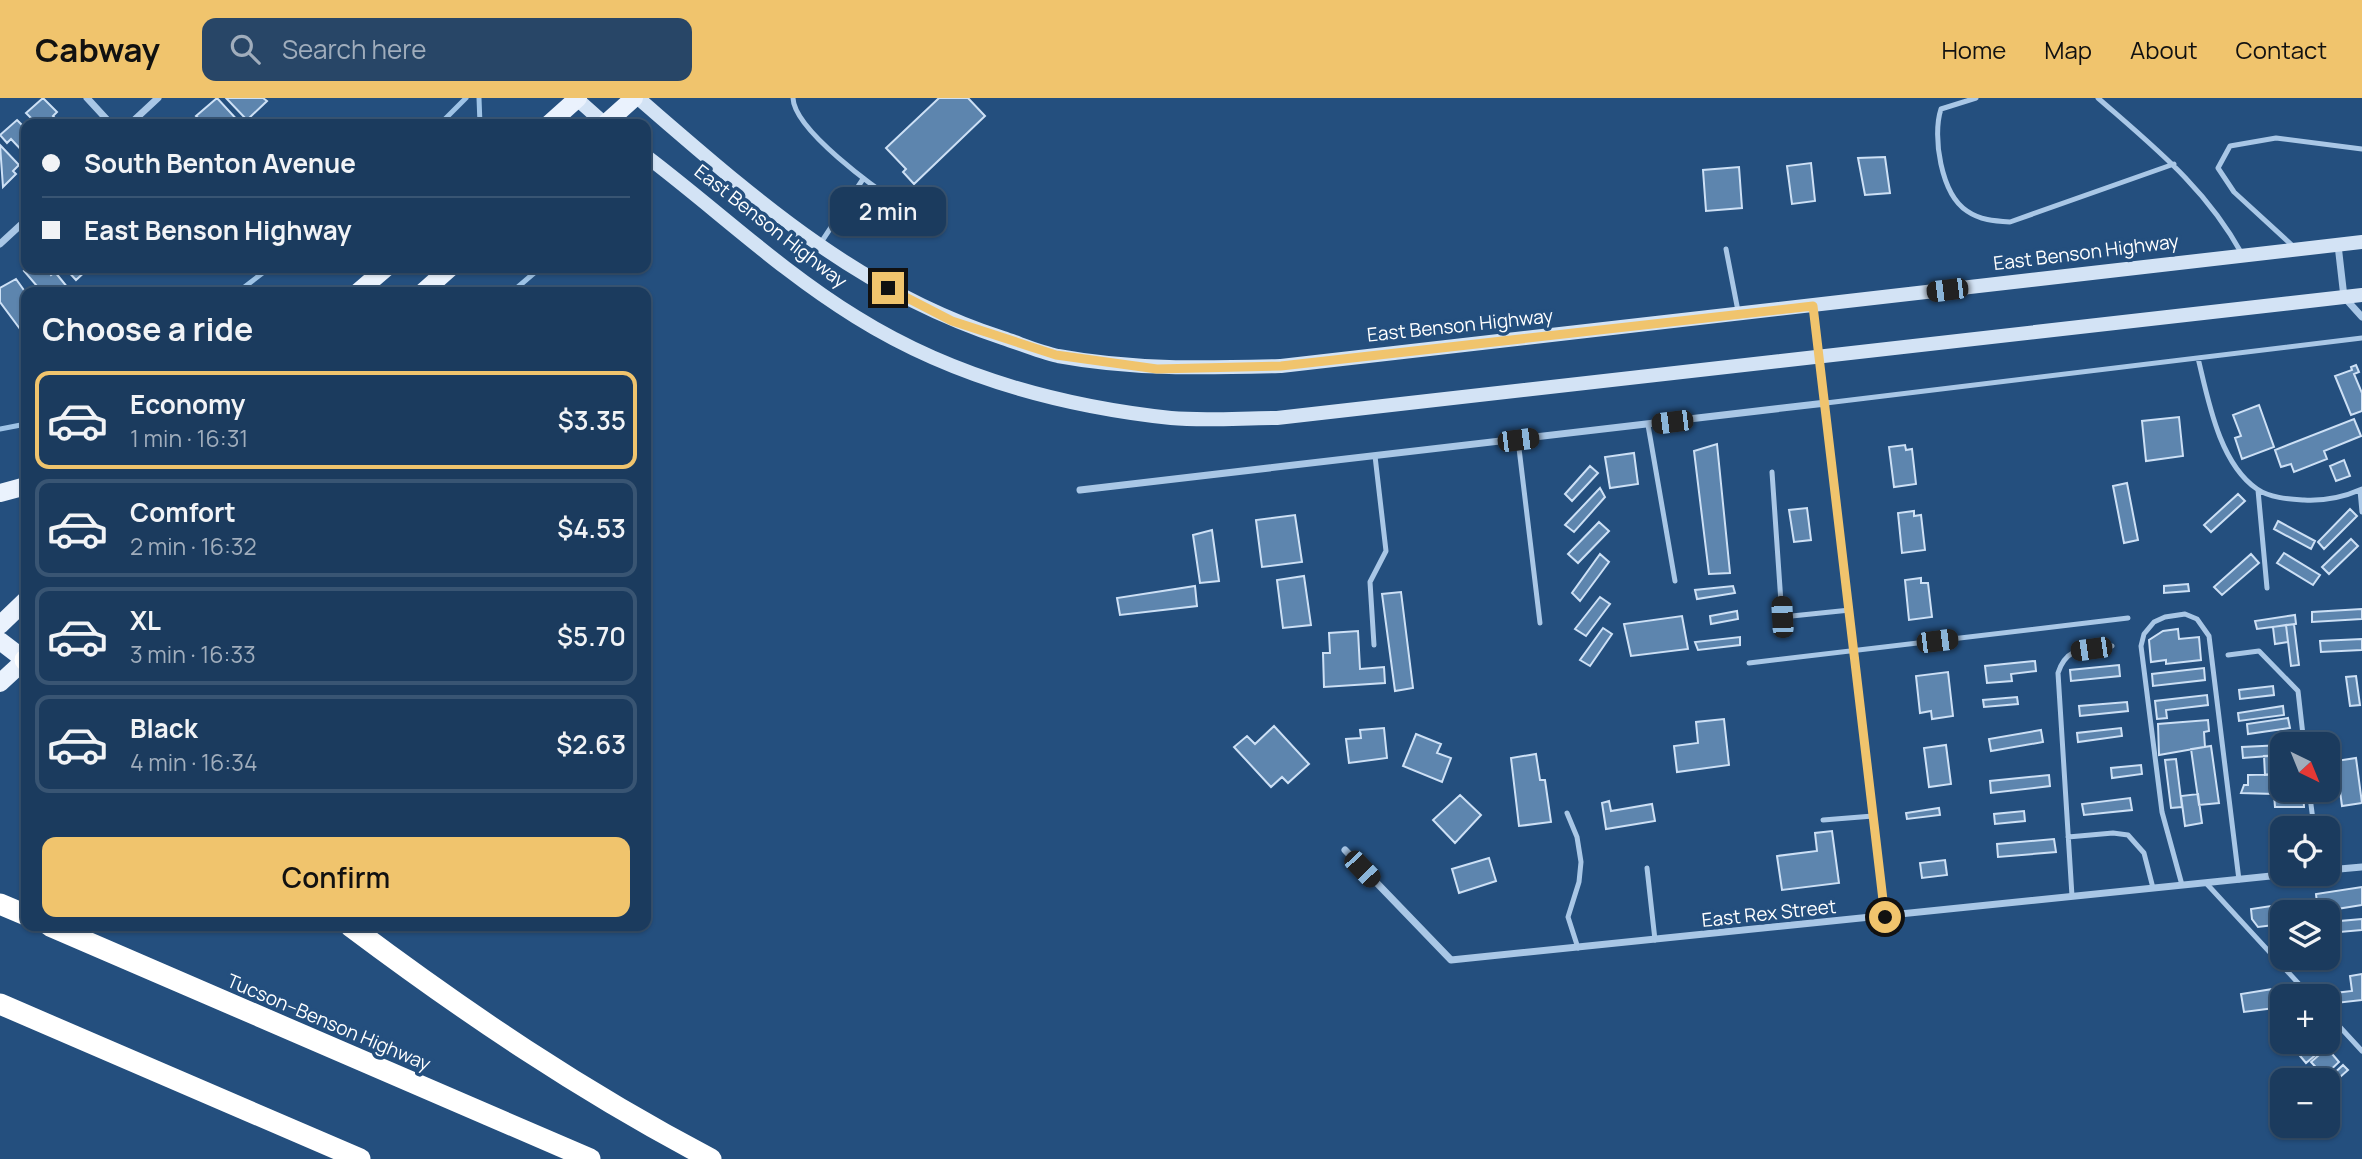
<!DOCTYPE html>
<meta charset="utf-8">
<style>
body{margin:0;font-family:Manrope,sans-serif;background:#284667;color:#f1f3f6;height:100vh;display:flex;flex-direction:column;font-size:26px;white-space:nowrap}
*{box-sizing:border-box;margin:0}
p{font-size:23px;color:#a0adbc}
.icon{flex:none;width:38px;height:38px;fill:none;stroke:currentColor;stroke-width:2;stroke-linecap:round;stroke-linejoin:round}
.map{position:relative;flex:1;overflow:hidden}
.details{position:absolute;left:21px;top:189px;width:630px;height:644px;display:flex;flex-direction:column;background:#1b3b5e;border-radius:14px;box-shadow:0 2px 5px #0004,0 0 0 2px #395573}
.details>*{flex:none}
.hud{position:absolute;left:21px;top:21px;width:630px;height:154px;border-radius:14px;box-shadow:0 2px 5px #0004,0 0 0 2px #395573;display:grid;align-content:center;height:154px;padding:0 21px;background:#1b3b5e}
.needle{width:46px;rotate:137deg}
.fabs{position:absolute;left:2270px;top:634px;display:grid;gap:14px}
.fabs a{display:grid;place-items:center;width:70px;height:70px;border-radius:14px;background:#1b3b5e;box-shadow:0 2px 5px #0004,0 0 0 2px #395573;font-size:35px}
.end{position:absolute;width:32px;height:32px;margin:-16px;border:9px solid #f0c46d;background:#111;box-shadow:0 0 0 4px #111}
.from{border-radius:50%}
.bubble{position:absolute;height:49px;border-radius:14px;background:#1b3b5e;box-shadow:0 2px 5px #0004,0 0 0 2px #395573;font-size:23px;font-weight:600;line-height:49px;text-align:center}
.car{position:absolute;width:21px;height:42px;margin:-21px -10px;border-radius:9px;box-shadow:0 0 5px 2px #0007;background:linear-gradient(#222 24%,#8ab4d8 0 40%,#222 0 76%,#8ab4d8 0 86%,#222 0)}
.hud b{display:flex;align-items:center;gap:24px;height:66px;font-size:26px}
.hud b+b{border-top:2px solid #395573}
.hud i{width:18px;height:18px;background:#f1f3f6}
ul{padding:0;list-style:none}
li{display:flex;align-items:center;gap:21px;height:98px;margin:0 14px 10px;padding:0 7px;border:4px solid #395573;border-radius:14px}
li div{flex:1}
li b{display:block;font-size:26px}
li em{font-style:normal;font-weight:600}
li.on{border-color:#f0c46d}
li>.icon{width:63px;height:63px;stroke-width:1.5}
h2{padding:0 21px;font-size:32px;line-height:84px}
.action{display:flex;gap:14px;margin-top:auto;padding:14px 21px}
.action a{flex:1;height:80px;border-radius:14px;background:#f0c46d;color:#111;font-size:28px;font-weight:600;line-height:80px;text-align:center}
header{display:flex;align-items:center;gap:42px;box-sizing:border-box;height:98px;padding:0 35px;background:#f0c46d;color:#111}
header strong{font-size:33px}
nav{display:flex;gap:38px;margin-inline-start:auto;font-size:24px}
.search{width:490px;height:63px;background:#284667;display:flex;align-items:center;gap:18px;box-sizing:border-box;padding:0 24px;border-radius:14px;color:#a0adbc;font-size:26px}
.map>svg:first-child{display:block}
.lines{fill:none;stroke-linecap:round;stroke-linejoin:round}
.stream{stroke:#9ec3e6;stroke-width:5}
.building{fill:#5d85ae;stroke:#cde0f5;stroke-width:2}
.service{stroke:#a9c7e6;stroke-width:5}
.minor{stroke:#a9c7e6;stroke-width:7}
.secondary{stroke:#d3e3f5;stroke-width:14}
.primary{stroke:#eaf2fd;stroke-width:18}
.motorway{stroke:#fff;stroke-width:21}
.route{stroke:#f0c46d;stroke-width:9}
.labels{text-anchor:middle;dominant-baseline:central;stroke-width:7;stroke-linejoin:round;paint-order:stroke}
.street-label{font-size:19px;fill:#fff;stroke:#244f7e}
</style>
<header>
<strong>Cabway</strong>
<div class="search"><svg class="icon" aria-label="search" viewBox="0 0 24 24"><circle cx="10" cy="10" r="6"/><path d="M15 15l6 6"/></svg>Search here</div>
<nav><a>Home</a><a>Map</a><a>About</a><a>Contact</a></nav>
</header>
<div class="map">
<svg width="2362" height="1061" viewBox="0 0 2362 1061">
<rect width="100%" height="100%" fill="#244f7e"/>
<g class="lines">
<!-- stream -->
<path class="stream" d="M479 0 480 26
M440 26 466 0
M238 194 269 170
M512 194 540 170
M0 331 26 326"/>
</g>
<!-- building -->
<path class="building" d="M43 0 57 14 53 18 60 26H37L26 15Z
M217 0 241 26H205L196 18Z
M226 0H263L267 3 247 22Z
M939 0H968L985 18 914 86 903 74 906 71 886 50Z
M17 22 26 31V57L11 41 7 45 0 37Z
M0 47 19 67 13 73 16 76 3 89Z
M1885 59 1890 95 1865 97 1858 60Z
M1811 65 1815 103 1792 106 1787 68Z
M1739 69 1742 110 1706 113 1703 72Z
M28 170H46L51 177 55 174 68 190 62 194H42L24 173Z
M65 170H89L76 182Z
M16 181 26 195V227L20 231 0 204V190Z
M2356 267 2359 274 2354 276 2362 295V313L2351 317 2335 278 2352 272 2351 269Z
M2259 307 2274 349 2242 361 2235 340 2241 338 2233 317Z
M2179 319 2183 358 2146 363 2142 323Z
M2354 321 2361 338 2324 353 2327 361 2294 374 2291 366 2281 369 2275 352Z
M1717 346 1730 475 1709 476 1694 353Z
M1905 347 1906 352 1912 351 1916 386 1894 389 1889 349Z
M1634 355 1638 386 1610 390 1605 359Z
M2344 362 2350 378 2336 383 2330 368Z
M1590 368 1598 375 1572 403 1565 396Z
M2127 385 2138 442 2124 445 2113 388Z
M1600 390 1605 399 1574 434 1565 427Z
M2238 396 2245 403 2211 434 2204 427Z
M1807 410 1811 442 1794 444 1789 412Z
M2350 411 2357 418 2324 451 2318 444Z
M1914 413V418L1921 417 1925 452 1902 455 1898 415Z
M1295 417 1302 464 1262 469 1256 422Z
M2278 423 2315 443 2311 451 2274 431Z
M1599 424 1609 433 1578 465 1568 456Z
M1212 432 1219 483 1200 485 1193 437Z
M2351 441 2358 448 2329 476 2322 469Z
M2284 455 2320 477 2313 487 2277 465Z
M1600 456 1609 464 1580 503 1572 495Z
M2251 456 2259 465 2222 497 2214 489Z
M1304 478 1311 527 1283 530 1277 482Z
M1921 480V485H1928L1932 519 1909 522 1905 482Z
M2188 486 2189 493 2164 495V488Z
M1195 488 1197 508 1120 517 1117 500Z
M1733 488 1735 495 1697 501 1695 492Z
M1401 494 1413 590 1395 593 1382 496Z
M1600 499 1610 506 1586 538 1575 531Z
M2362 511V521L2312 524V514Z
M1737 513 1738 521 1711 526 1710 518Z
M2295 517 2296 526 2257 531 2255 523Z
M1682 518 1688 551 1631 558 1624 526Z
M2294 526 2299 567 2291 568 2286 527Z
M2286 527 2288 544 2275 546 2273 529Z
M1603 530 1612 536 1590 568 1580 562Z
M2178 531 2179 541 2199 539 2201 562 2166 566V562L2151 564 2149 542 2163 533Z
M1358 533 1360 571 1384 569 1385 585 1324 589 1323 555H1330L1329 535Z
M1740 539V547L1698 552 1695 544Z
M2362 541V552L2321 554 2320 543Z
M2035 563 2036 573 2011 576 2012 583 1987 585 1985 568Z
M2119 567 2120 578 2071 583 2070 572Z
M2204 570 2205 582 2153 588 2152 576Z
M1948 574 1953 618 1932 621 1931 613 1920 615 1916 578Z
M2356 578 2360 607 2350 608 2346 579Z
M2273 588 2274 597 2240 601 2239 592Z
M2207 597 2208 607 2166 612 2167 620 2157 621 2155 603Z
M2017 599 2018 606 1984 609 1983 602Z
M2127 604 2128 613 2080 618 2079 608Z
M2283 608 2284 617 2239 623 2238 615Z
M2288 620 2290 630 2248 636 2247 626Z
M1724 621 1729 667 1677 674 1674 648 1698 645 1696 624Z
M2208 622 2209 633 2204 634 2205 649 2159 657 2158 626Z
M1274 628 1309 666 1288 685 1282 679 1271 689 1234 649 1247 638 1255 646Z
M1384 630 1387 660 1349 665 1346 641 1361 640 1360 632Z
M2121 630 2122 638 2078 644 2077 635Z
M2041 632 2043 644 1991 653 1989 641Z
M1416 636 1441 646 1437 655 1451 660 1442 684 1403 668Z
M1946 647 1951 686 1929 689 1924 650Z
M2282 647V657L2243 660 2242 649Z
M2211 648 2219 705 2199 707 2191 651Z
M1536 656 1540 682H1545L1551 724 1519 728 1511 660Z
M2282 657V676L2265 677 2264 658Z
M2356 660 2362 705 2342 708 2336 663Z
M2176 661 2182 709 2171 710 2165 662Z
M2141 667 2142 676 2112 680 2111 670Z
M2282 676V691H2303L2304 709H2275L2274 696 2241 695 2244 687H2248V677Z
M2049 677 2050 688 1991 695 1990 683Z
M2198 696 2202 725 2185 728 2181 698Z
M1460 697 1481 717 1455 745 1433 722Z
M2130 700 2132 712 2084 717 2082 706Z
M1609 703 1611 713 1652 706 1655 723 1606 731 1602 705Z
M1939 710 1940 717 1907 721 1906 715Z
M2024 713 2025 723 1995 726 1994 716Z
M1832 733 1839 785 1782 792 1777 758 1817 753 1815 735Z
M2054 741 2056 754 1998 759 1997 746Z
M1489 760 1496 783 1459 795 1452 771Z
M1945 762 1947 777 1922 780 1920 765Z
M2362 789V807L2318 814 2316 796Z
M2298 804 2299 814H2282V826L2258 829 2252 821 2251 811Z
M2362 821V832L2340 834V823Z
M2362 876V902L2336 905 2335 895 2352 893 2350 878Z
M2285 889 2287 898H2282V909L2244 914 2241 896Z
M2307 943H2320L2325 949 2306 965 2296 953Z
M2327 950 2339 964 2324 978 2311 964Z
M2343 967 2348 972 2330 988 2327 982Z"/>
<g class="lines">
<!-- service -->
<path class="service" d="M793 0C794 32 876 91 903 108
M1976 0 1941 11C1932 38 1941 96 1967 113 1980 122 1994 123 2010 124L2174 66
M2098 0C2154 49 2206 90 2242 156
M820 146 863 81
M2294 149 2234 94 2218 70 2230 48 2276 40 2362 51
M1726 151 1738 213
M2198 260C2208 301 2219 365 2257 391 2270 400 2289 401 2304 402 2323 403 2344 399 2362 391
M1826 305 2362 240
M1648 327 1675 483
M1518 342 1540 525
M1772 374 1782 519 1850 512
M2258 392 2267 490
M2360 392 2362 414
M1374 547 1370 484 1386 453 1375 358
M2228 557 2259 553 2298 593 2304 646
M1749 565 2128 520
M2309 691 2314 730
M1567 715 1577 739 1581 764 1579 784 1568 819 1578 850
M1823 722 1873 718
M2068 739 2113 735 2128 737 2144 755 2153 790
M1647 770 1655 842
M2206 785 2310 898
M2182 787 2162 714 2141 548 2144 536 2154 524 2165 519 2185 516 2197 521 2209 538 2239 782
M2072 798 2058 575C2067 547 2086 552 2112 548
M2328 916 2362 953"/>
<!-- minor -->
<path class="minor" d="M87 0 111 26
M130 26 158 0
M0 146 26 122
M2338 147 2344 199 2362 219
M1813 208 1885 819
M1080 392 1826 305
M1345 752 1451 862 2300 775
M2328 772 2362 769"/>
<!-- secondary -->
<path class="secondary" d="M638 0C753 99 855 192 1003 240 1021 246 1040 254 1058 258 1133 272 1206 270 1281 268L2362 144
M577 1 605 26
M646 58C716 111 781 173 856 219 952 279 1059 308 1171 320 1205 323 1242 320 1277 320L2362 197"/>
<!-- primary -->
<path class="primary" d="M549 26 578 0
M605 26 634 0
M358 194 386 170
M423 194 450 170
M0 395 26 388
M0 527 26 502
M0 543 25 562
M0 585 26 561"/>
<!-- motorway -->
<path class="motorway" d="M25 562 26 563
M0 806 26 817
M50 828 590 1061
M350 828C466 915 583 994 711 1061
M0 906 360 1061"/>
</g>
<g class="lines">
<!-- route -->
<path class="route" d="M888 190 952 223 1056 257 1157 271 1281 268 1813 208 1885 819"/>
</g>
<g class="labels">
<!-- street labels -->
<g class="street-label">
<text transform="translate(771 128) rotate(38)">East Benson Highway</text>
<text transform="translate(2086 154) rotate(-7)">East Benson Highway</text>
<text transform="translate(1460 227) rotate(-6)">East Benson Highway</text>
<text transform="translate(1769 815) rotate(-6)">East Rex Street</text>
<text transform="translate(329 924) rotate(23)">Tucson–Benson Highway</text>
</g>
</g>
</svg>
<div class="fabs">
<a><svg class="needle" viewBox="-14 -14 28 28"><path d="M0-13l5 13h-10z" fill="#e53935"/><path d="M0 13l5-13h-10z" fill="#a0adbc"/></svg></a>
<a><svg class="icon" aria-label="locate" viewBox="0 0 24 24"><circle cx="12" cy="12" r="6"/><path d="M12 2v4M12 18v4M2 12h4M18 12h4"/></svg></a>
<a><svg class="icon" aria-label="layers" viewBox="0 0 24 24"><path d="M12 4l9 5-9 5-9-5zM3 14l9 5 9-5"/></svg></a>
<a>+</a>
<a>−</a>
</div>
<i class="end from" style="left:1885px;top:819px"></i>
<i class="end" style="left:888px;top:190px"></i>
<div class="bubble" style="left:830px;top:89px;width:116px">2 min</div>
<i class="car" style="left:1947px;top:192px;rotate:263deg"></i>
<i class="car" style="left:1672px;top:324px;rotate:263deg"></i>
<i class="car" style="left:1518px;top:342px;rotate:83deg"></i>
<i class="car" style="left:1782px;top:519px;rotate:357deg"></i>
<i class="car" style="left:1937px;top:543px;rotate:83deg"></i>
<i class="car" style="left:2091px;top:551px;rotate:262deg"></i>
<i class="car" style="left:1362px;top:771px;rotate:136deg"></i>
<div class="hud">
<b><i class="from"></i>South Benton Avenue</b>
<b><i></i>East Benson Highway</b>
</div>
<section class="details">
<h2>Choose a ride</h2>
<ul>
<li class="on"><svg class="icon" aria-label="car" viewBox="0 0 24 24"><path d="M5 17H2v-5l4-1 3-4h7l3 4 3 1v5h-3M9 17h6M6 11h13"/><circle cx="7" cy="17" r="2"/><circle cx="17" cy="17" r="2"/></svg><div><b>Economy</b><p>1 min · 16:31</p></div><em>$3.35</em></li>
<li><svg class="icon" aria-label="car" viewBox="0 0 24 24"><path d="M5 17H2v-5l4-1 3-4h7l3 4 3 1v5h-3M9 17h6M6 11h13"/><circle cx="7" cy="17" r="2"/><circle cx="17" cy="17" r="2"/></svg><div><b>Comfort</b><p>2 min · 16:32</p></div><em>$4.53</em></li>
<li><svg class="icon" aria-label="car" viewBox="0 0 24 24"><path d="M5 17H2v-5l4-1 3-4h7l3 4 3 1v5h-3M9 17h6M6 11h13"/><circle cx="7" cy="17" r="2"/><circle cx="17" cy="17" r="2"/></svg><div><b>XL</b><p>3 min · 16:33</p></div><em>$5.70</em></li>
<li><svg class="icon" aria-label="car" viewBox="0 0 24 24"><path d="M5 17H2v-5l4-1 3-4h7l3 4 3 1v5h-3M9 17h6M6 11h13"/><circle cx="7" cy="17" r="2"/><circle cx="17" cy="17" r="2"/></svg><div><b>Black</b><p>4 min · 16:34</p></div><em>$2.63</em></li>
</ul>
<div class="action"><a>Confirm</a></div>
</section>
</div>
